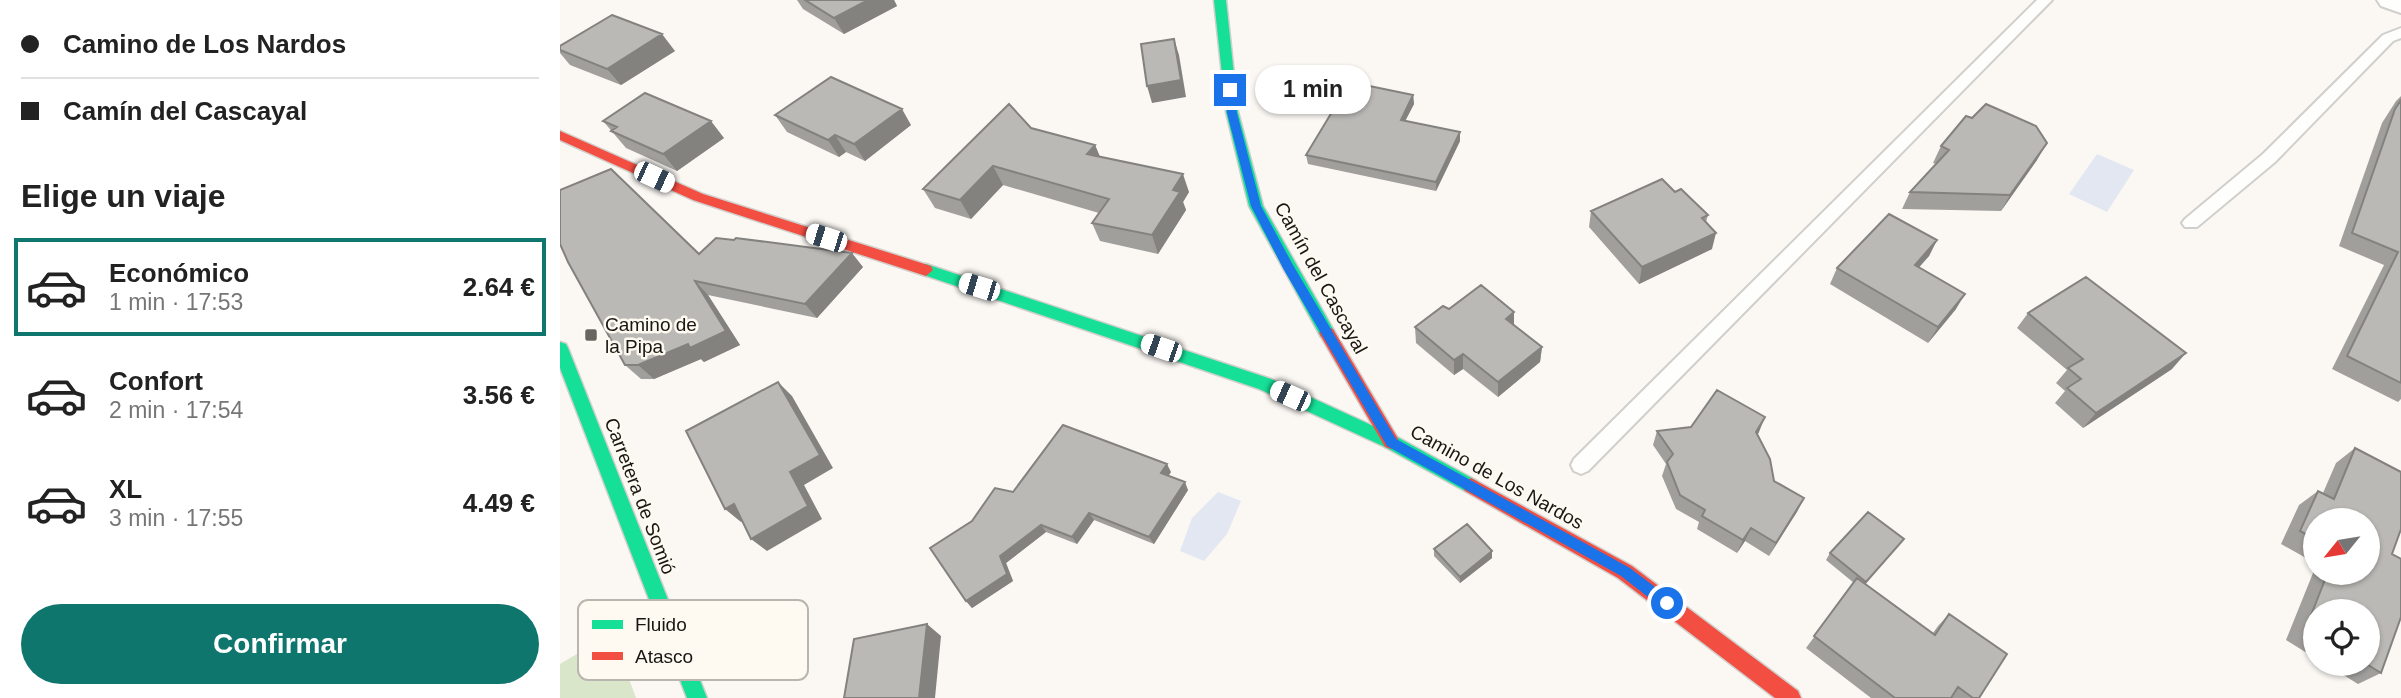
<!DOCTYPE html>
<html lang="es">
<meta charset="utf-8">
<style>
body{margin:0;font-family:Helvetica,sans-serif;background:#f6f6f6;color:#222;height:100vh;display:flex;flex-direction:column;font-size:26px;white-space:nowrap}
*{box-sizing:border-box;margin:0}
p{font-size:23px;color:#767676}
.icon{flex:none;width:38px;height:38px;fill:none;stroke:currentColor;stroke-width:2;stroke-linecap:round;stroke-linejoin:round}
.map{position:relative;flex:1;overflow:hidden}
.details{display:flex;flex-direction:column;background:#fff;width:560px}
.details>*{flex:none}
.banner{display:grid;align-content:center;height:154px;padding:0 21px;background:#fff}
.needle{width:46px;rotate:240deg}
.buttons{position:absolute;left:1743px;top:508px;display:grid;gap:14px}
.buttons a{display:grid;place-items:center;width:77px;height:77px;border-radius:50%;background:#fff;box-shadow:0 2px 5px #0004;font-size:35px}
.end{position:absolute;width:32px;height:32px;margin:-16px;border:9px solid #1a73e8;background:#fff;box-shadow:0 0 0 4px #fff}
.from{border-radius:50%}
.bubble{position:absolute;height:49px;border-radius:24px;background:#fff;box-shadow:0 2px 5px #0004;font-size:23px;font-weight:600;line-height:49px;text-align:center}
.car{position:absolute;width:21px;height:42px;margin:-21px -10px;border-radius:9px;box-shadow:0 0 5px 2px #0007;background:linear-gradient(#fff 24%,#345 0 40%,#fff 0 76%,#345 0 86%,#fff 0)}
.banner b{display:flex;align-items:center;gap:24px;height:66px;font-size:26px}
.banner b+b{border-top:2px solid #e0e0e0}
.banner i{width:18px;height:18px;background:#222}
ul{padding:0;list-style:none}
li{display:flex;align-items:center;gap:21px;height:98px;margin:0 14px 10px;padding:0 7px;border:4px solid transparent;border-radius:0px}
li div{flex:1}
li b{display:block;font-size:26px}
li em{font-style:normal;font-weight:600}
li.active{border-color:#0f766e}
li>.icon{width:63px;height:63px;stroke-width:1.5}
h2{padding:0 21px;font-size:32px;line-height:84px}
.action{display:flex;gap:14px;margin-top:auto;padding:14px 21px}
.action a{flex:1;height:80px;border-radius:42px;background:#0f766e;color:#fff;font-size:28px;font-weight:600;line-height:80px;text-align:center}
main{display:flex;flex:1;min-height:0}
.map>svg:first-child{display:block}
.green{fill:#d9e6ca}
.water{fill:#e2e7f1}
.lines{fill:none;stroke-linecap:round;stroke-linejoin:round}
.lane-casing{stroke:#d1cfcb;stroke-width:4}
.street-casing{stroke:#d1cfcb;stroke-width:4}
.fast-casing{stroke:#d1cfcb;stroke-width:3}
.jam-casing{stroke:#d1cfcb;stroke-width:3}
.lane{fill:#fefefd;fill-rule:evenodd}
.street{fill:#fefefd;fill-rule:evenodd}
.fast{fill:#16e098;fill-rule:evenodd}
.jam{fill:#f24e42;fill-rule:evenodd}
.wall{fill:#a19f9c}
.shaded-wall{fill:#83827f}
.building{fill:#bbb9b5;stroke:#83827f;stroke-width:2}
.route{fill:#1a73e8}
.poi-dot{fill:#686662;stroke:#fef9f1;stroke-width:2.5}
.labels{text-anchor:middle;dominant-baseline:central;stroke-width:5;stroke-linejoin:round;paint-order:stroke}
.street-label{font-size:19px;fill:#191714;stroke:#fef9f1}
.poi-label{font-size:19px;fill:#191714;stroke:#fef9f1;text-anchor:start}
.key{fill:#fef9f1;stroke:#b9b5af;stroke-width:2}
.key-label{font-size:19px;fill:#191714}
</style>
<main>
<section class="details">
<div class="banner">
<b><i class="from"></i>Camino de Los Nardos</b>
<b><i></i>Camín del Cascayal</b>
</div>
<h2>Elige un viaje</h2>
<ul>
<li class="active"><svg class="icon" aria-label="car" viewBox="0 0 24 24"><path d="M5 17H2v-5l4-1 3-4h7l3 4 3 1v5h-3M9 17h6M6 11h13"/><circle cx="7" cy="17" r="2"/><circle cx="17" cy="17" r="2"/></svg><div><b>Económico</b><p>1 min · 17:53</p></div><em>2.64 €</em></li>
<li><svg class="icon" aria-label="car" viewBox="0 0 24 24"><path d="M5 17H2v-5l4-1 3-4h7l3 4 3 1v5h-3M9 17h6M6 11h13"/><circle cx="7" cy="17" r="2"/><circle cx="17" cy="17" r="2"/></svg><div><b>Confort</b><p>2 min · 17:54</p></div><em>3.56 €</em></li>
<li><svg class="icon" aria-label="car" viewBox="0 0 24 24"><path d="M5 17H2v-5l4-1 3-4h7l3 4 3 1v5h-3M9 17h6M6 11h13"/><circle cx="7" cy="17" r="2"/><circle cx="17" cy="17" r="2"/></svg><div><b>XL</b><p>3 min · 17:55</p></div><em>4.49 €</em></li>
</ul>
<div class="action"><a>Confirmar</a></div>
</section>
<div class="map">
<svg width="1841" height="698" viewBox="0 0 1841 698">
<rect width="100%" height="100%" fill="#fbf8f4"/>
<!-- green -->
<path class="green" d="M52 633 76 698H0V664Z"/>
<!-- water -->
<path class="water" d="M1537 154 1574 170 1547 212 1509 194Z
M658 492 681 501 667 534 644 561 620 551 632 518Z"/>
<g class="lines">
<defs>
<path id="lane" d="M1477 0H1492L1028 471 1021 474 1014 471 1011 465 1014 459Z
M1841 28V38L1833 41 1715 162 1637 227H1625L1622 223 1625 219 1703 154 1823 35Z"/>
<path id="street" d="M1817 0H1841V13L1821 6Z"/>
<path id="fast" d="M654 0H666L678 112 703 206 773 329 775 333 773 337H761L689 206 666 112Z
M366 264 711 379 837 437 917 481 920 486 917 491 911 494 905 491 825 447 699 389 361 274 359 270 361 266Z
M0 342 6 344 8 348 147 698H127L0 368Z"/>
<path id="jam" d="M0 131 143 194 371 266 373 270 366 276 133 200 0 140Z
M767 327 773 329 837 437 839 442 837 447 831 449 825 447 759 333 761 329Z
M911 478 1072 566 1238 691 1241 698H1215L1058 578 905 491 902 486 905 481Z"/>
</defs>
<!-- lane casing -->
<use href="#lane" class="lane-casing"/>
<!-- street casing -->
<use href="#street" class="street-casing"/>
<!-- fast casing -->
<use href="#fast" class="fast-casing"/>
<!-- jam casing -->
<use href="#jam" class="jam-casing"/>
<!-- lane -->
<use href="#lane" class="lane"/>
<!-- street -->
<use href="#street" class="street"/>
<!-- fast -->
<use href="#fast" class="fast"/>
<!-- jam -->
<use href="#jam" class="jam"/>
</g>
<!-- wall -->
<path class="wall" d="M237 0H334L337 6 284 34 243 9Z
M0 46 115 51 61 85 10 65 0 53Z
M853 95 854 104 845 121 900 141 876 191 748 164 746 155Z
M1841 96V399L1838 402 1772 369 1824 265 1779 246 1822 123 1836 101Z
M215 115 351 125 305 161 286 152 279 157 227 132Z
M43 121 164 138 117 171 66 148Z
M471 128 535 145 540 157 629 192 623 202 626 210 598 254 540 241 532 223 539 213 443 185 411 219 375 208 363 189Z
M1381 146 1477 160 1441 211 1342 209 1350 192 1376 164 1373 163Z
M1115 192 1148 215 1146 222 1152 249 1079 284 1029 227 1031 211Z
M1377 240 1369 256 1359 267 1396 309 1368 343 1270 284 1277 268Z
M139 254 303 267 257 318 148 295 180 345 144 362 141 359 94 379H81L65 365Z
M889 309 954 312V325L982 347 980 362 938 397 903 369 894 375 856 343 855 327Z
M1468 313 1612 369 1523 428 1495 403 1505 391 1496 383 1507 370 1457 328Z
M1097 431 1199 432 1197 435 1214 481 1244 498 1209 556 1185 541 1177 553 1137 529 1139 522 1116 509 1102 476 1106 464 1093 445Z
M1795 448 1832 554 1821 673 1798 684 1764 663H1808L1755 611V658L1726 640 1755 568V572H1808L1755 520V563L1721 544 1739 505 1758 491 1763 493 1776 463Z
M611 472 608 476 628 490 594 544 534 520 517 544 486 532 446 563 453 581 412 608 406 601 453 492Z
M1344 539 1305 584 1373 633 1378 626 1389 614 1419 698H1311L1246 648 1294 583 1266 560 1270 553Z
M874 549 932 551V558L900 583 874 556Z"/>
<!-- shaded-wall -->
<path class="shaded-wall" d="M308 0H334L337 6 284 34 274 18Z
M102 34 115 51 61 85 47 69Z
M614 39 619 55 626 97 592 103 587 86Z
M853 95 854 104 841 129V120Z
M342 109 351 125 305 161 294 144Z
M151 121 164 138 117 171 103 154Z
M900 132V141L876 191V182Z
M275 135 286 152 279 157 268 140Z
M1487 143 1477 160 1441 211 1450 195Z
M535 145 543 164 527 154Z
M433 166 443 185 411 219 400 200Z
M623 174 629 192 623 202 626 210 598 254 592 235 613 190Z
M1156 233 1152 249 1079 284 1082 267Z
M1377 240 1369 256 1347 281 1355 265Z
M292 253 303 267 257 318 245 304Z
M135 281 148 295 180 345 144 362 141 359 94 379 78 365Z
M1405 294 1396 309 1368 343 1378 327Z
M954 312V327L946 319Z
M982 347 980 362 938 397V382Z
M1626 353 1612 369 1523 428 1536 413Z
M903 354V369L894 375V360Z
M218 382 232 396 273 468 244 485 262 519 207 551 191 539 230 472Z
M1205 417 1199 432 1190 447 1196 432Z
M607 464 611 472 605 481 601 473Z
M625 482 628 490 594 544 589 537Z
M1244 498 1237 512 1209 556 1216 543Z
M174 504 190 516 181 522 165 509Z
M529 513 534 520 517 544 512 537Z
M481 525 486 532 446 563 453 581 412 608 406 601 440 556Z
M1191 528 1185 541 1177 553 1183 540Z
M932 551V558L900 583V577Z
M367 624 381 636 375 698H359Z"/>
<!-- building -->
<path class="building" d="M245 0H308L274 18Z
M52 15 102 34 47 69 0 50V46Z
M614 39 621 80 587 86 581 44Z
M271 77 342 109 294 144 275 135 268 140 215 115Z
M790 82 853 95 841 120 900 132 876 182 746 155Z
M85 93 151 121 103 154 51 131 57 127 43 121Z
M1841 100V383L1787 356 1838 252 1792 233 1835 109Z
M449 104 471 128 535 145 527 154 623 174 613 190 620 192 592 235 532 223 549 199 433 166 400 200 363 189Z
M1426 104 1476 126 1487 143 1450 195 1350 192 1389 150 1381 146 1406 116 1412 118Z
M51 169 139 254 156 238 174 240 176 238 292 253 245 304 135 281 166 331 130 348 128 344 78 365H65L8 262 0 244V190Z
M1102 179 1115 192 1121 189 1148 215 1142 218 1156 233 1082 267 1031 211Z
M1329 214 1377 240 1355 265 1405 294 1378 327 1277 268Z
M1526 277 1626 353 1536 413 1507 388 1521 379 1508 368 1523 359 1468 313Z
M921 285 954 312 946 319 982 347 938 382 903 354 894 360 855 327 883 306 889 309Z
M218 382 260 455 230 472 248 506 191 539 174 504 165 509 126 431Z
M1157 390 1205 417 1196 432 1210 459 1214 481 1244 498 1216 543 1191 528 1183 540 1142 516 1145 510 1120 495 1107 462 1113 454 1097 431 1131 427Z
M503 425 607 464 601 473 625 482 589 537 529 513 512 537 481 525 440 556 447 574 406 601 370 548 412 521 435 488 453 492Z
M1795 448 1841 472V529L1832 554 1841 559V617L1821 673 1805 663H1808V611H1755V634L1746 628 1768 572H1808V520H1755V539L1740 531 1758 491 1774 499Z
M1308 512 1344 539 1306 582 1270 553Z
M907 524 932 551 900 577 874 549Z
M1297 578 1375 635 1389 614 1447 654 1419 698H1413L1398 687 1391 698H1335L1254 636Z
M367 624 359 698H284L294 639Z"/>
<!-- route -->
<path class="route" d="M670 87 674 90 677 113 701 206 733 265 836 439 1070 568 1111 599V608H1102L1061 576 827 446 724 270 691 206 667 113 665 90Z"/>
<!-- markers -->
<rect class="poi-dot" x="24" y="328" width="14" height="14" rx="3.5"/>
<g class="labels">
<!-- street labels -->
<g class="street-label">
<text transform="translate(761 278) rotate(61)">Camín del Cascayal</text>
<text transform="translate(937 477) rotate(29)">Camino de Los Nardos</text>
<text transform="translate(80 496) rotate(69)">Carretera de Somió</text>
</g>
<!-- poi labels -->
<g class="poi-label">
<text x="45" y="324">Camino de<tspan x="45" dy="22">la Pipa</tspan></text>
</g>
</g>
<!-- legend -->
<rect x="18" y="600" width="230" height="80" rx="10" class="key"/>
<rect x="32" y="620" width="31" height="9" fill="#16e098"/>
<rect x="32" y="652" width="31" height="8" fill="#f24e42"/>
<g class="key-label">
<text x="75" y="631">Fluido</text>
<text x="75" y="663">Atasco</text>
</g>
</svg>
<div class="buttons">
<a><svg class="needle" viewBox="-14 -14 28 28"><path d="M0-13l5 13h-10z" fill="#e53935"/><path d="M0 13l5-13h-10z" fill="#767676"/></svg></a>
<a><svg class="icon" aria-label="locate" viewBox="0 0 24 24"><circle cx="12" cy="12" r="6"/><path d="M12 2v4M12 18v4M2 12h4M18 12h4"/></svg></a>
</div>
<i class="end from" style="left:1107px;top:603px"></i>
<i class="end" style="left:670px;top:90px"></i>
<div class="bubble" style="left:695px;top:65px;width:116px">1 min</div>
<i class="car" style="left:94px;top:177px;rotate:115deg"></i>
<i class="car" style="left:266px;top:238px;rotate:288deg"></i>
<i class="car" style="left:419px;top:287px;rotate:287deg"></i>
<i class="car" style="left:601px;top:348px;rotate:289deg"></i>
<i class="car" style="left:730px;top:396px;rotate:294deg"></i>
</div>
</main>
